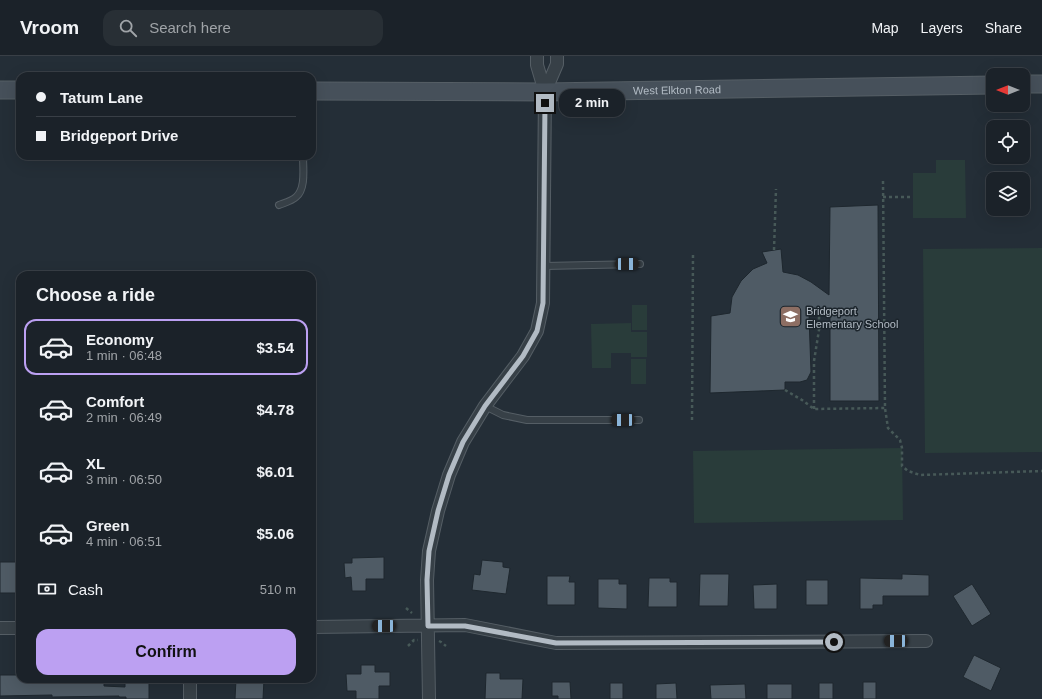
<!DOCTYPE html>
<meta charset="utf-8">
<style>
body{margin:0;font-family:Arial,sans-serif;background:#282f35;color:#f1f3f6;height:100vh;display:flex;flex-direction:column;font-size:15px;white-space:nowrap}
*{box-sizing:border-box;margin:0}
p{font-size:13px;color:#a0a4a8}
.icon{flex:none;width:22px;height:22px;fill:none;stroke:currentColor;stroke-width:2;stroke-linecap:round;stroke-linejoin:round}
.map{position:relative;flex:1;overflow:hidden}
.side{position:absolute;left:16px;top:215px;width:300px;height:412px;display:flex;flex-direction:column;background:#1b2229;border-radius:12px;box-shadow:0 4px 16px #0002,0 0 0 1px #393f46}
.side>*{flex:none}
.banner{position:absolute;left:16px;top:16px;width:300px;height:88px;border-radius:12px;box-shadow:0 4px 16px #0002,0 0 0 1px #393f46;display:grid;align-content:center;height:88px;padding:0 20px;background:#1b2229}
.needle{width:26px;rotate:270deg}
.fabs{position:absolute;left:986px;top:12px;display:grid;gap:8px}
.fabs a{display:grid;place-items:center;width:44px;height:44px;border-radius:8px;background:#1b2229;box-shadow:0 4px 16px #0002,0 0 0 1px #393f46;font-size:20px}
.end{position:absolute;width:18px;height:18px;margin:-9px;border:5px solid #b2bbc4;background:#111;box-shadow:0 0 0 2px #111}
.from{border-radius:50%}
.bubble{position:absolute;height:28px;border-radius:12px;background:#1b2229;box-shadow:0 4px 16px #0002,0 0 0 1px #393f46;font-size:13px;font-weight:700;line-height:28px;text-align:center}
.car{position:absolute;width:12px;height:24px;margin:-12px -6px;border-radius:5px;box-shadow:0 0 3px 1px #0007;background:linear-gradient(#222 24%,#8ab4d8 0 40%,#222 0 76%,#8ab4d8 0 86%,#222 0)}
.banner b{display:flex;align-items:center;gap:14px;height:38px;font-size:15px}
.banner b+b{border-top:1px solid #393f46}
.banner i{width:10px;height:10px;background:#f1f3f6}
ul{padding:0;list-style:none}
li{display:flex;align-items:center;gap:12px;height:56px;margin:0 8px 6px;padding:0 12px;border:2px solid transparent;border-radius:12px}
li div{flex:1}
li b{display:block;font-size:15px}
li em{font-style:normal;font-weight:700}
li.selected{border-color:#bca0f2}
li>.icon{width:36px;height:36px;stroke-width:1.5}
h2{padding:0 20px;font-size:18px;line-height:48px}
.pay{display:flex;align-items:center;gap:10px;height:44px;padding:0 20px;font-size:15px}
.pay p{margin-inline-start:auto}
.action{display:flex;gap:8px;margin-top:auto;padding:8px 20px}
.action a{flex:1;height:46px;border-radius:12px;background:#bca0f2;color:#111;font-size:16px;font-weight:700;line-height:46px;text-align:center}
header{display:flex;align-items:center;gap:24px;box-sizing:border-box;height:56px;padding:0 20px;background:#1b2229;border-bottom:1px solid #393f46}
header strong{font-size:19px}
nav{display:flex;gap:22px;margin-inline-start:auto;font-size:14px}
.search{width:280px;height:36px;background:#282f35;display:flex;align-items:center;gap:10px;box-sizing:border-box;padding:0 14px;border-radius:12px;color:#a0a4a8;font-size:15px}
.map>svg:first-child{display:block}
.green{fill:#293c3a}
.building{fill:#4f5b65;stroke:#1e272e}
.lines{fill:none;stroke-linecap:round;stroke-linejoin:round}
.lane-casing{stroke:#555e65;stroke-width:8}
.street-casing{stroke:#555e65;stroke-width:14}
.secondary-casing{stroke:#555e65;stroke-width:19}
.path{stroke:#475958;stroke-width:2.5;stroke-dasharray:3 3;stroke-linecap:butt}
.lane{stroke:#374047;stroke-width:6}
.street{stroke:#374047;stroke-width:12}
.secondary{stroke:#46505a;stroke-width:17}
.route{stroke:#b2bbc4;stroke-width:5}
.labels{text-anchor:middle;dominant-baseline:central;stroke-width:3;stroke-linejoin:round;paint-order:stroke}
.street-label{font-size:11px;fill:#b2bbc4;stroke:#1c252c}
.poi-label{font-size:11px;fill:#b2bbc4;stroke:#1c252c;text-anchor:start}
</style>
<header>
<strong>Vroom</strong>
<div class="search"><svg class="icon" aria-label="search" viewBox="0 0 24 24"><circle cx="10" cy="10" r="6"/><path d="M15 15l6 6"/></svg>Search here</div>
<nav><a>Map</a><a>Layers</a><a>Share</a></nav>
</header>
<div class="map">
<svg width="1042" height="643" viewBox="0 0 1042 643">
<rect width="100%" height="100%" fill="#242e37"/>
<!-- green -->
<path class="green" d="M936 104H965L966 162H913V117H936Z
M1042 192V396L925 397 923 193Z
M632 249H647V274H632Z
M631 267V276H647V301H631V297H611V312H592L591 268Z
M631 303H646V328H631Z
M902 392 903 464 694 467 693 395Z"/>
<!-- building -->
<path class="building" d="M878 149 879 345H830V260H809L811 316 807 324 800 326H785V334L710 337 711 260 730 257 732 241 741 225 753 213 767 207 762 196 781 193 783 216 798 219 811 226 829 239 830 151Z
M384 501V523H366V535H352L351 521 345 522 344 507H352V502Z
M482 504 503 506V511L510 512 506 538 472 534 474 518 480 519Z
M0 506H20V537H0Z
M700 518H729L728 550H699Z
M902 518 929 519V540H883V549H873V553H860V522L902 523Z
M547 520H570L569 526H575V549H547Z
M649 522H670V526H677V551H648Z
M598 523H619V528H627V553L598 552Z
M806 524H828V549H806Z
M777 528V553H754L753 529Z
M972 528 991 558 972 570 953 540Z
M974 599 1001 612 991 635 963 621Z
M361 609H375V616H390V630H379V643H356V635H347L346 618H361Z
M486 617H500V623H523L522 643H485Z
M0 619H20V623H104V630L125 631V623H149V643H126V641H119V640L52 641V639L0 640Z
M236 623H264L263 643H235Z
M552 626H570L571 643H558V640H552Z
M863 626H876V643H863Z
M610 627H623V643H610Z
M676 627 677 643H656V628Z
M819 627H833V643H819Z
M745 628 746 643H711L710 629Z
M767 628H792V643H767Z"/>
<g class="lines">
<defs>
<path id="lane" d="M279 149C284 147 292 145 296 141 306 133 303 112 303 100
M544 210 640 208
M485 350 503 359 527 364H639"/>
<path id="street" d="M545 36 557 8V0
M312 571 465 569 556 587 926 585
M0 572H20
M190 643V623
M429 643 427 524 429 495 438 455 449 419 463 386 485 350 523 300 537 275 543 247 545 36 537 9V0"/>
<g id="secondary">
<path d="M1023 28H1042"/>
<path d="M0 34H20"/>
<path id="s1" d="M312 35 545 36 993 29"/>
</g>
</defs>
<!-- lane casing -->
<use href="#lane" class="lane-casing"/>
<!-- street casing -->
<use href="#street" class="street-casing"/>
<!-- secondary casing -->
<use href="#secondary" class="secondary-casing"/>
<!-- path -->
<path class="path" d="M883 125 885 352 888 372 900 384 902 392V410L908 415 920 419 1042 415
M883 141H913
M774 194 776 133
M785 334 802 344 814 353 885 352
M814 353V305L819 274V260
M692 364 693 198
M406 552 412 557
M439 585 441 586 446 590
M408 590 414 584H418"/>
<!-- lane -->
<use href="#lane" class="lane"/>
<!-- street -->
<use href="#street" class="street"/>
<!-- secondary -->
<use href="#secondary" class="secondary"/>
</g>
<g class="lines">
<!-- route -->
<path class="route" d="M545 47 543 247 537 275 523 300 485 350 463 386 449 419 438 455 429 495 427 524 428 570H465L556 587 834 586"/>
</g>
<!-- icons -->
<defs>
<symbol id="school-square" viewBox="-11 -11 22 22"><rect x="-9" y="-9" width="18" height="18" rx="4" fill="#8d6e63" stroke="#1c252c"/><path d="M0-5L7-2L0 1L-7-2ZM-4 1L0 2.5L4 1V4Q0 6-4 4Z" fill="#fff"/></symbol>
</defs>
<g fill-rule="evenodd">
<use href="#school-square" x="778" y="248" width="25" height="25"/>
</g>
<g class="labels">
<!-- street labels -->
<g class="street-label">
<text stroke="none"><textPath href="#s1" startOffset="365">West Elkton Road</textPath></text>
</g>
<!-- poi labels -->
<g class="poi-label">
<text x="806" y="255">Bridgeport<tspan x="806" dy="13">Elementary School</tspan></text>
</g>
</g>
</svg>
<div class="fabs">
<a><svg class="needle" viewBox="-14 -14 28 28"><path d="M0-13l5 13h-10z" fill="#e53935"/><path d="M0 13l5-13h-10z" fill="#a0a4a8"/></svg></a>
<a><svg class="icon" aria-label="locate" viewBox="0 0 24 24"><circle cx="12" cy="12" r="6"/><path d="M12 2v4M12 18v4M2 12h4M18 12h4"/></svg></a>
<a><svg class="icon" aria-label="layers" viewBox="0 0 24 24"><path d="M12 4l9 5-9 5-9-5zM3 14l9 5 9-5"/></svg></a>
</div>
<i class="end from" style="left:834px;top:586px"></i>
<i class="end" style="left:545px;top:47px"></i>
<div class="bubble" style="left:559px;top:33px;width:66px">2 min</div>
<i class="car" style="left:627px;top:208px;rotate:89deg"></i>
<i class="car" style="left:623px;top:364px;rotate:270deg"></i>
<i class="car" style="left:384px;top:570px;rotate:270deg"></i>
<i class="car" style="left:896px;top:585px;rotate:270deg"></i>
<div class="banner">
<b><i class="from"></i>Tatum Lane</b>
<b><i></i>Bridgeport Drive</b>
</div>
<section class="side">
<h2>Choose a ride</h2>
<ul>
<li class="selected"><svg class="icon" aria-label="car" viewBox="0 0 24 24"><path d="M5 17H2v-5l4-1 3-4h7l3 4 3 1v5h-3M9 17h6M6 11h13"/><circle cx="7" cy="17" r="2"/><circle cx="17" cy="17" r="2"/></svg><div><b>Economy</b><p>1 min · 06:48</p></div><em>$3.54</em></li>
<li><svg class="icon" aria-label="car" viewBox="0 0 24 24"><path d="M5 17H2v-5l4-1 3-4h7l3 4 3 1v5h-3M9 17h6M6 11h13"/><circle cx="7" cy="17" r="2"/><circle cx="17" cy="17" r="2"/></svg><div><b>Comfort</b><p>2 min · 06:49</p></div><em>$4.78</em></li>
<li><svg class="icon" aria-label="car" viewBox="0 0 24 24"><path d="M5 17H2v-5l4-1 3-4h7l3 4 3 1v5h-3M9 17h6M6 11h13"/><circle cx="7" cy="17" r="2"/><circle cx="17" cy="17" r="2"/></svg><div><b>XL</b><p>3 min · 06:50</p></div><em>$6.01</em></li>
<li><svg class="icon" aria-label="car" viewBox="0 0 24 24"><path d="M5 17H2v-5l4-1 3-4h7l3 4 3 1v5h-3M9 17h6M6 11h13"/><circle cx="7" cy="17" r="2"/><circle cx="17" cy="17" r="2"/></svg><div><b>Green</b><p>4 min · 06:51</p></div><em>$5.06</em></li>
</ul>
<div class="pay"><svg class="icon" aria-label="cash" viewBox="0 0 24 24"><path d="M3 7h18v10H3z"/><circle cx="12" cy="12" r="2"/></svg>Cash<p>510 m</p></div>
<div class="action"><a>Confirm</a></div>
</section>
</div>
